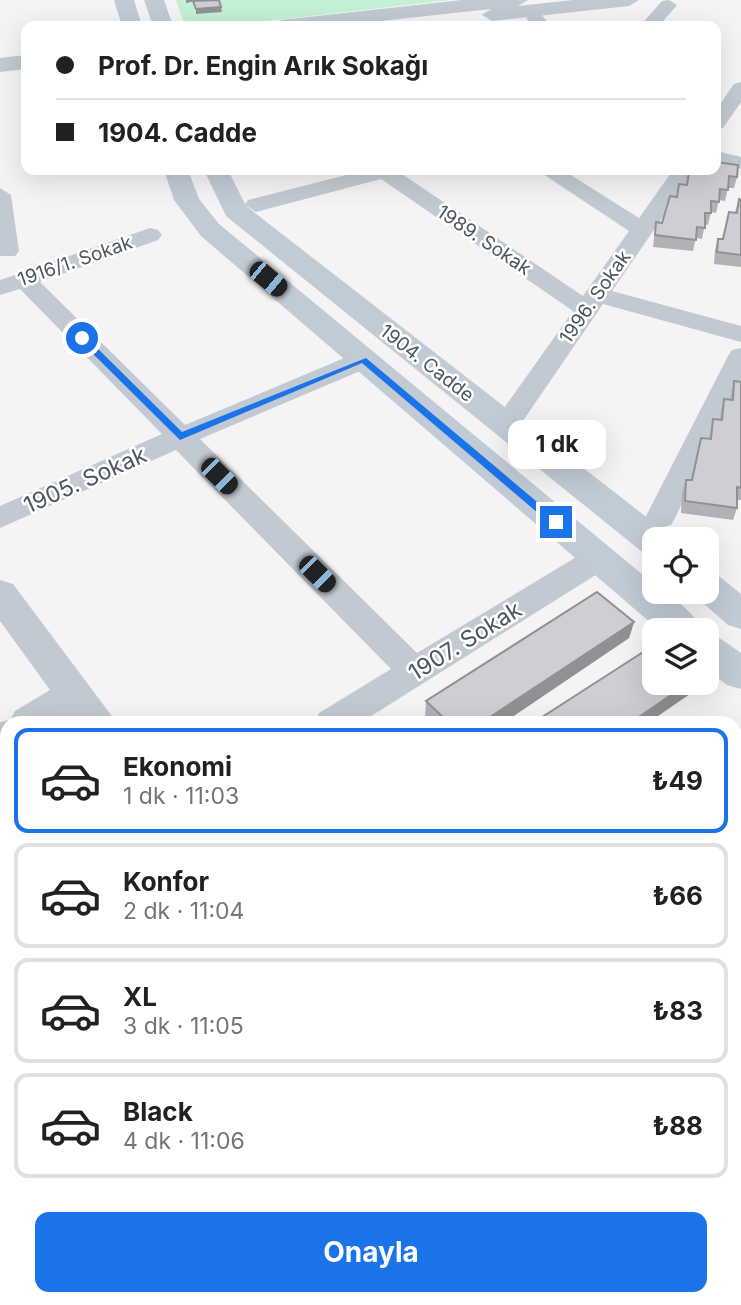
<!DOCTYPE html>
<html lang="tr">
<meta charset="utf-8">
<style>
body{margin:0;font-family:Inter,sans-serif;background:#f2f2f2;color:#202124;height:100vh;display:flex;flex-direction:column;font-size:26px;white-space:nowrap}
*{box-sizing:border-box;margin:0}
p{font-size:23px;color:#757577}
.icon{flex:none;width:38px;height:38px;fill:none;stroke:currentColor;stroke-width:2;stroke-linecap:round;stroke-linejoin:round}
.map{position:relative;flex:1;overflow:hidden}
.details{position:absolute;left:0px;top:716px;width:742px;height:590px;display:flex;flex-direction:column;background:#fff;border-radius:21px 21px 0 0;box-shadow:0 7px 28px #0002}
.details>*{flex:none}
.hud{position:absolute;left:21px;top:21px;width:700px;height:154px;border-radius:14px;box-shadow:0 7px 28px #0002;display:grid;align-content:center;height:154px;padding:0 35px;background:#fff}
.tools{position:absolute;left:642px;top:527px;display:grid;gap:14px}
.tools a{display:grid;place-items:center;width:77px;height:77px;border-radius:14px;background:#fff;box-shadow:0 7px 28px #0002;font-size:35px}
.end{position:absolute;width:32px;height:32px;margin:-16px;border:9px solid #1a73e8;background:#fff;box-shadow:0 0 0 4px #fff}
.from{border-radius:50%}
.bubble{position:absolute;height:49px;border-radius:14px;background:#fff;box-shadow:0 7px 28px #0002;font-size:23px;font-weight:700;line-height:49px;text-align:center}
.car{position:absolute;width:21px;height:42px;margin:-21px -10px;border-radius:9px;box-shadow:0 0 5px 2px #0007;background:linear-gradient(#222 24%,#8ab4d8 0 40%,#222 0 76%,#8ab4d8 0 86%,#222 0)}
.hud b{display:flex;align-items:center;gap:24px;height:66px;font-size:26px}
.hud b+b{border-top:2px solid #e0e0e0}
.hud i{width:18px;height:18px;background:#202124}
ul{padding:12px 0 0;list-style:none}
li{display:flex;align-items:center;gap:21px;height:105px;margin:0 14px 10px;padding:0 21px;border:4px solid #e0e0e0;border-radius:14px}
li div{flex:1}
li b{display:block;font-size:26px}
li em{font-style:normal;font-weight:700}
li.active{border-color:#1a73e8}
li>.icon{width:63px;height:63px;stroke-width:1.5}
.primary-button{display:flex;gap:14px;margin-top:auto;padding:14px 35px}
.primary-button a{flex:1;height:80px;border-radius:14px;background:#1a73e8;color:#fff;font-size:28px;font-weight:700;line-height:80px;text-align:center}
.map>svg:first-child{display:block}
.green{fill:#c3f1d5}
.lines{fill:none;stroke-linecap:round;stroke-linejoin:round}
.minor{fill:#c1cad2;fill-rule:evenodd}
.tertiary{fill:#c1cad2;fill-rule:evenodd}
.secondary{fill:#c1cbd6;fill-rule:evenodd}
.wall{fill:#b0b2b7}
.shaded-wall{fill:#909195}
.building{fill:#cdcfd5;stroke:#909195;stroke-width:2}
.route{fill:#1a73e8}
.labels{text-anchor:middle;dominant-baseline:central;stroke-width:5;stroke-linejoin:round;paint-order:stroke}
.far-street-label{font-size:19px;fill:#4a5661;stroke:#fff}
.street-label{font-size:23px;fill:#4a5661;stroke:#fff}
</style>
<div class="map">
<svg width="741" height="1305" viewBox="0 0 741 1305">
<rect width="100%" height="100%" fill="#f5f3f3"/>
<!-- green -->
<path class="green" d="M176 0H450L224 26H185Z"/>
<g class="lines">
<!-- minor -->
<path class="minor" d="M669 0 677 5 659 26H640L662 1Z
M535 13 541 14 551 26H533L526 18Z
M741 82V102L723 128 716 130V110L734 84Z
M716 151 741 157V169L716 163Z
M366 170H401L399 172 583 296 629 231 537 170H563L639 218 673 170H695L612 291 741 326V342L603 304 516 431 506 434 496 431 492 425 573 311 381 179 256 212 245 205 248 200Z
M0 188 11 195 19 251 15 256H0Z
M150 228 158 230 162 235 158 240 40 282 185 425 354 354H372L376 360 372 366 200 439 417 653 588 550 599 547 610 550 614 558 610 566 360 723H314L319 713 391 669 176 450 0 528V506L162 434 20 289 0 295V280Z
M741 348V383L675 518 671 525 660 528 649 525 645 518 728 356 732 350Z
M7 1012V1056L0 1059V1015Z"/>
<!-- tertiary -->
<path class="tertiary" d="M462 0H528L518 6 573 0H639L629 6 492 21 482 15 491 9 335 26H271L281 20Z
M26 55V69L0 72V58Z
M0 580 13 584 117 723H74L70 717 62 723H7V755L0 758V722L10 720 15 711 50 690 0 621Z"/>
<!-- secondary -->
<path class="secondary" d="M114 0H134L142 26H122Z
M144 0H164L173 26H153Z
M164 170H188L199 199 219 224 654 584V592C672 592 695 615 703 630H659L201 236 174 200Z
M204 170H228L246 206 667 533 670 539H654V554L641 551 226 216Z
M707 573 720 577 741 594V629L728 625 694 595 692 592H707Z
M707 634 721 639 741 653V689L727 685 707 670Z
M741 761V801L735 803V763Z
M741 850V895L735 897V852Z
M187 1298H248L245 1305H185Z
M309 1298H369L366 1305H307Z"/>
</g>
<!-- wall -->
<path class="wall" d="M695 170H716L737 177 734 188H728L725 201 719 200 716 213 711 212 708 225 705 224 702 239 696 238 693 251 653 247 656 222 662 223 677 197 686 185 689 172H695Z
M739 199 741 200V267L714 264 715 250 718 239H722L735 212Z
M734 381 741 382V500H737V508L733 520 681 513 682 492 686 480H691L701 438 709 439 713 419 720 420 721 411 724 399 730 400 731 393Z
M634 622 629 638 503 723H431L425 717 426 701Z
M495 1298 560 1305H494Z
M565 1298H594L589 1305H572Z"/>
<!-- shaded-wall -->
<path class="shaded-wall" d="M186 0H202L186 3Z
M221 7 222 12 196 14V9Z
M634 622 629 638 503 723H481Z
M690 682H695L690 694 648 723H630Z"/>
<!-- building -->
<path class="building" d="M219 0 221 7 196 9 193 1Z
M716 162 738 165 737 177 729 176 728 190 720 189 719 202 711 201V213H705V228L697 227 696 240 655 235 656 222 662 223 670 196 677 197 679 184 687 185 689 172H696V170H716Z
M739 199 741 200V255L717 252 718 239H723L729 212 737 213Z
M734 381 741 382V488L737 487V508L685 501 686 480H692L701 438 711 439 713 419 722 420 724 399 733 400Z
M597 592 634 622 481 723H449L426 701Z
M654 645V682H690L630 723H533Z
M408 718 412 723H400Z
M495 1298H553L560 1305H502Z
M575 1298H594L589 1305H582Z"/>
<!-- route -->
<path class="route" d="M79 336H85L182 432 366 358 561 522 552 525 362 363 180 440 79 340Z"/>
<g class="labels">
<!-- far-street labels -->
<g class="far-street-label">
<text transform="translate(484 240) rotate(34)">1989. Sokak</text>
<text transform="translate(75 261) rotate(-19)">1916/1. Sokak</text>
<text transform="translate(595 297) rotate(-55)">1996. Sokak</text>
<text transform="translate(427 363) rotate(38)">1904. Cadde</text>
</g>
<!-- street labels -->
<g class="street-label">
<text transform="translate(85 480) rotate(-24)">1905. Sokak</text>
<text transform="translate(465 641) rotate(-32)">1907. Sokak</text>
</g>
</g>
</svg>
<div class="tools">
<a><svg class="icon" aria-label="locate" viewBox="0 0 24 24"><circle cx="12" cy="12" r="6"/><path d="M12 2v4M12 18v4M2 12h4M18 12h4"/></svg></a>
<a><svg class="icon" aria-label="layers" viewBox="0 0 24 24"><path d="M12 4l9 5-9 5-9-5zM3 14l9 5 9-5"/></svg></a>
</div>
<i class="end from" style="left:82px;top:338px"></i>
<i class="end" style="left:556px;top:522px"></i>
<div class="bubble" style="left:508px;top:420px;width:98px">1 dk</div>
<i class="car" style="left:268px;top:279px;rotate:130deg"></i>
<i class="car" style="left:219px;top:476px;rotate:135deg"></i>
<i class="car" style="left:317px;top:574px;rotate:135deg"></i>
<div class="hud">
<b><i class="from"></i>Prof. Dr. Engin Arık Sokağı</b>
<b><i></i>1904. Cadde</b>
</div>
<section class="details">
<ul>
<li class="active"><svg class="icon" aria-label="car" viewBox="0 0 24 24"><path d="M5 17H2v-5l4-1 3-4h7l3 4 3 1v5h-3M9 17h6M6 11h13"/><circle cx="7" cy="17" r="2"/><circle cx="17" cy="17" r="2"/></svg><div><b>Ekonomi</b><p>1 dk · 11:03</p></div><em>₺49</em></li>
<li><svg class="icon" aria-label="car" viewBox="0 0 24 24"><path d="M5 17H2v-5l4-1 3-4h7l3 4 3 1v5h-3M9 17h6M6 11h13"/><circle cx="7" cy="17" r="2"/><circle cx="17" cy="17" r="2"/></svg><div><b>Konfor</b><p>2 dk · 11:04</p></div><em>₺66</em></li>
<li><svg class="icon" aria-label="car" viewBox="0 0 24 24"><path d="M5 17H2v-5l4-1 3-4h7l3 4 3 1v5h-3M9 17h6M6 11h13"/><circle cx="7" cy="17" r="2"/><circle cx="17" cy="17" r="2"/></svg><div><b>XL</b><p>3 dk · 11:05</p></div><em>₺83</em></li>
<li><svg class="icon" aria-label="car" viewBox="0 0 24 24"><path d="M5 17H2v-5l4-1 3-4h7l3 4 3 1v5h-3M9 17h6M6 11h13"/><circle cx="7" cy="17" r="2"/><circle cx="17" cy="17" r="2"/></svg><div><b>Black</b><p>4 dk · 11:06</p></div><em>₺88</em></li>
</ul>
<div class="primary-button"><a>Onayla</a></div>
</section>
</div>
